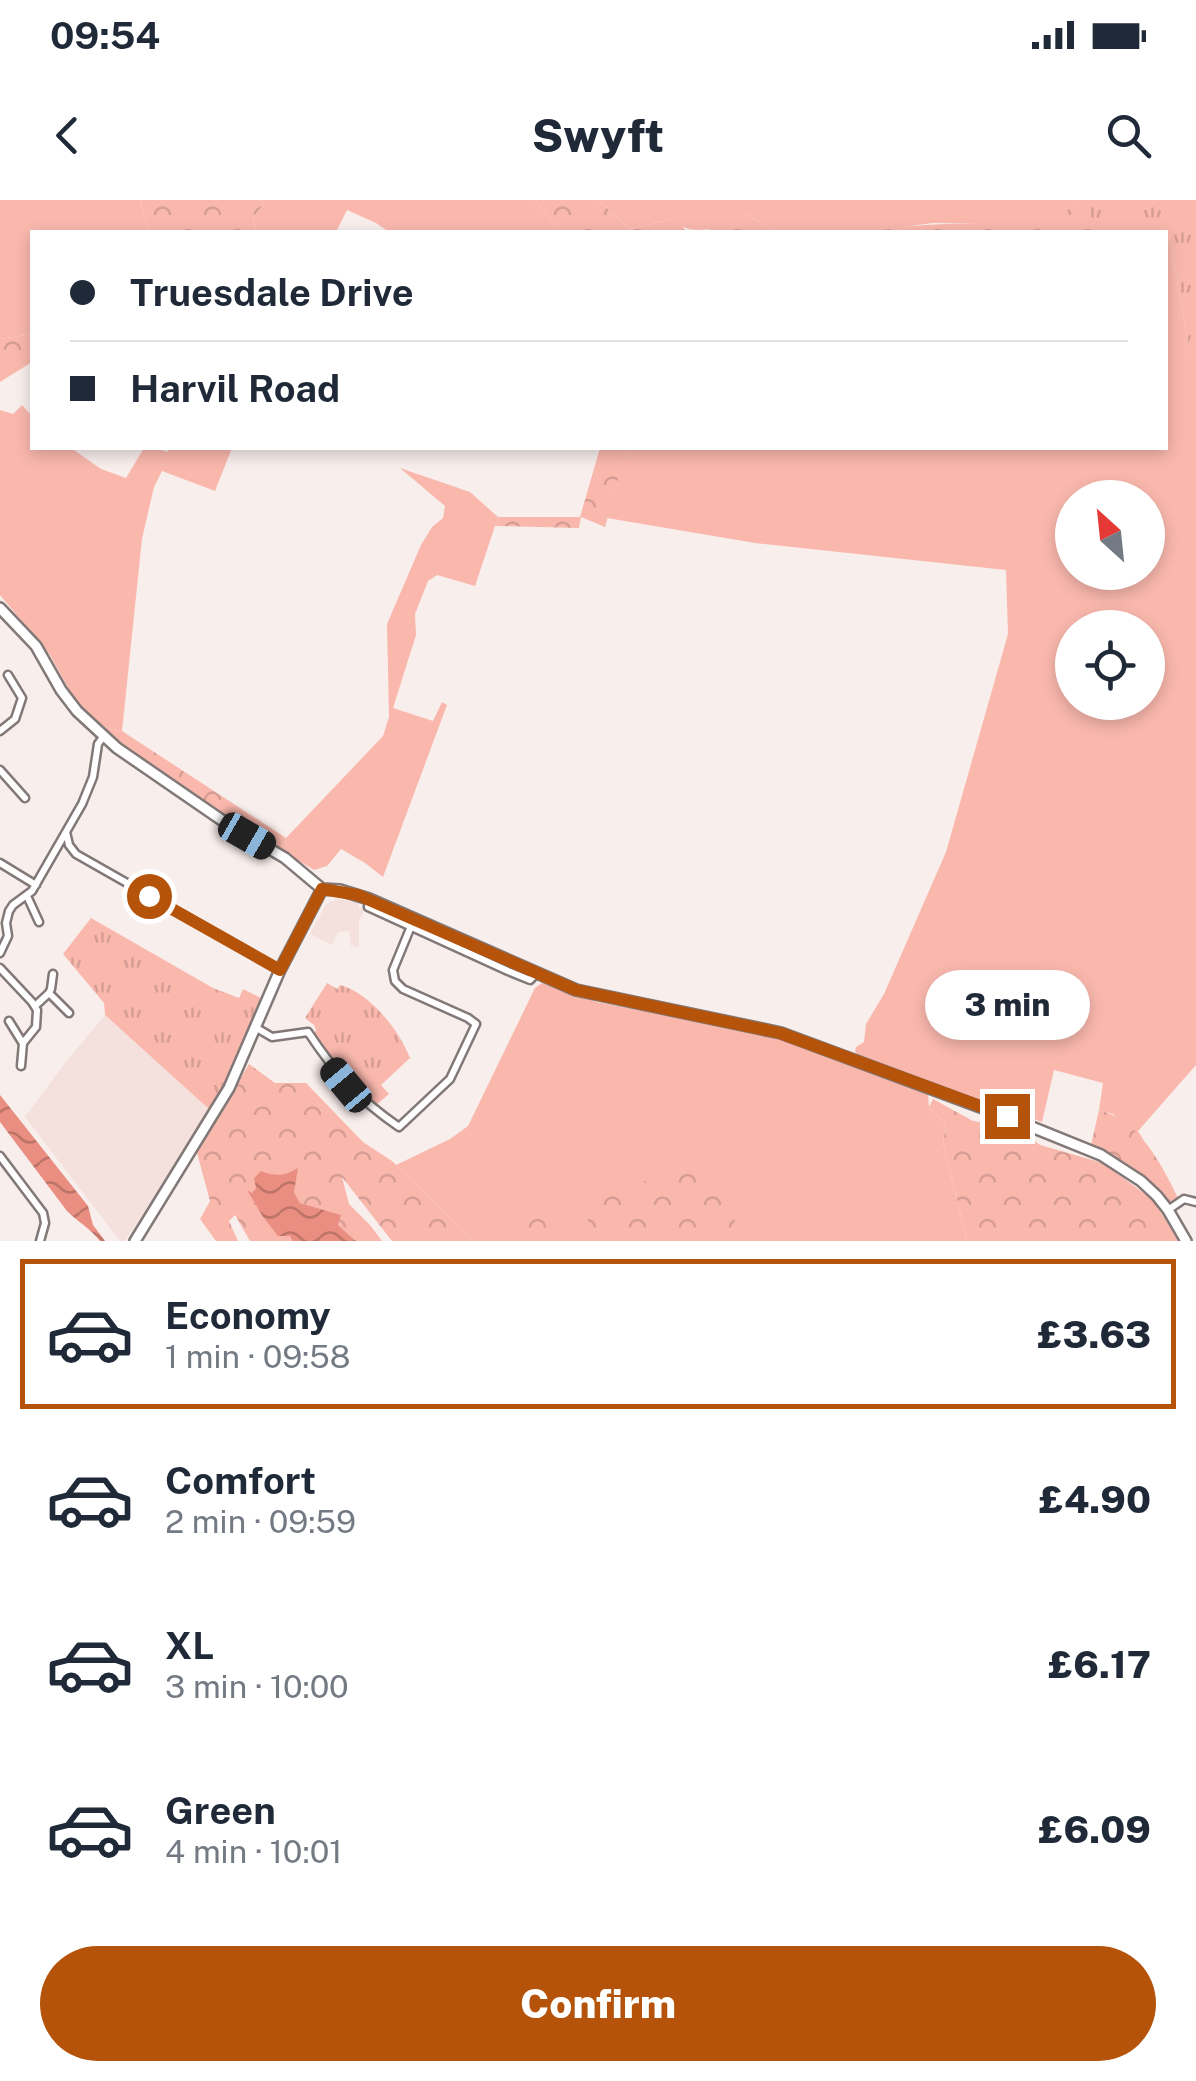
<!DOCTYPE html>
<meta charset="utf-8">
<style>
body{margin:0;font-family:"Public Sans",sans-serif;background:#f2f2f3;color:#1f2937;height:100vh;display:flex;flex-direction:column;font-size:38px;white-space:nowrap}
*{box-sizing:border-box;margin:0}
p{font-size:32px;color:#747a83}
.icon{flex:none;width:55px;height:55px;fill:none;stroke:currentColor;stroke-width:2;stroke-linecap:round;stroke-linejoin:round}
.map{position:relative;height:1041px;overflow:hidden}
.panel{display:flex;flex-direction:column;background:#fff;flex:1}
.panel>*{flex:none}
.hud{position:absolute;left:30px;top:30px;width:1138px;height:220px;border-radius:0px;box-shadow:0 5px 15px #0003;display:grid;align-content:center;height:220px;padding:0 40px;background:#fff}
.needle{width:65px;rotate:333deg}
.tools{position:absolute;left:1055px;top:280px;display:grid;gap:20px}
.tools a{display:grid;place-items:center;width:110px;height:110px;border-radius:50%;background:#fff;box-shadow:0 5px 15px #0003;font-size:50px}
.end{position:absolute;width:45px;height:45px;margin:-22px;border:12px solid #b45309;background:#fff;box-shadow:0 0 0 5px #fff}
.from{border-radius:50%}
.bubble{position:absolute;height:70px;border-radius:35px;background:#fff;box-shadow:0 5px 15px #0003;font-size:32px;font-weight:800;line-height:70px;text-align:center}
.car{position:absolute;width:30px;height:60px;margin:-30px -15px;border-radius:12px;box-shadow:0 0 8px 2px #0007;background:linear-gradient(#222 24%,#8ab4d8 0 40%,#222 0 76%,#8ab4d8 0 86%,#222 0)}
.hud b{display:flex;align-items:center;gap:35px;height:95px;font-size:38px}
.hud b+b{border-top:2px solid #e0e1e3}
.hud i{width:25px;height:25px;background:#1f2937}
ul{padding:18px 0 0;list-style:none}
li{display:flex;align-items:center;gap:30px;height:150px;margin:0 20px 15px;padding:0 20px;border:5px solid transparent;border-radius:0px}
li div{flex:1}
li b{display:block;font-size:38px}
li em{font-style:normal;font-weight:800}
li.selected{border-color:#b45309}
li>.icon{width:90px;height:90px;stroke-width:1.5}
.button{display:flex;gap:20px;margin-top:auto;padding:20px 40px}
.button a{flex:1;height:115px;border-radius:60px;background:#b45309;color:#fff;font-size:40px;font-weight:800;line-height:115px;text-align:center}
.status{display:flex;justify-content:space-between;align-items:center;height:70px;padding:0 50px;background:#fff;direction:ltr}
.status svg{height:28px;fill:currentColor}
header{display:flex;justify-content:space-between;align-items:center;height:130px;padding:0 40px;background:#fff;font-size:45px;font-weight:800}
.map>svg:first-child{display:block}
.built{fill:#f4e1dd}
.green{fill:#fab8ad;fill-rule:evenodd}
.forest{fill:url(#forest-crowns)}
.park{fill:url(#park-tufts)}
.water{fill:url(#water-waves)}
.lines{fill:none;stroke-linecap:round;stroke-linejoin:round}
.minor-casing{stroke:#817877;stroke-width:11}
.tertiary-casing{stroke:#817877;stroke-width:14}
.minor{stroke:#fff;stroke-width:6}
.tertiary{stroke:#fff;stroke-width:9}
.route{stroke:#b45309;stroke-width:12}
</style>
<div class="status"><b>09:54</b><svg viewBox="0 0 49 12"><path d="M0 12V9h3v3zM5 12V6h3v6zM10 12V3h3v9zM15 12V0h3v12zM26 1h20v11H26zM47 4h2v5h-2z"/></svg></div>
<header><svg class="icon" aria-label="back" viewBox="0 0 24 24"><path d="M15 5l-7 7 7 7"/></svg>Swyft<svg class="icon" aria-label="search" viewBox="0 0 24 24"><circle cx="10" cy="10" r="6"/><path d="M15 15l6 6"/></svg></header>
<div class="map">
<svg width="1196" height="1041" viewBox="0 0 1196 1041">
<defs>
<pattern id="forest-crowns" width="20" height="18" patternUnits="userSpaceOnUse" patternTransform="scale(2.5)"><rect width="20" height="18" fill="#fab8ad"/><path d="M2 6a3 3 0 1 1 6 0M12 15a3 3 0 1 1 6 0" fill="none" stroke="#d69d94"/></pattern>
<pattern id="park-tufts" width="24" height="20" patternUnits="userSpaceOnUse" patternTransform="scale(2.5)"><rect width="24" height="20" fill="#fab8ad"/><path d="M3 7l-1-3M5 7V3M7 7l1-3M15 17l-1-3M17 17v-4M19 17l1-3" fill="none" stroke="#d69d94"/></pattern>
<pattern id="water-waves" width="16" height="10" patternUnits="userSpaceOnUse" patternTransform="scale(2.5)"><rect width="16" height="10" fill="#e98e80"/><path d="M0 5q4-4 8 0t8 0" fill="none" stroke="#bc7368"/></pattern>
</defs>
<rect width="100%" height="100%" fill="#f8eeec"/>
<!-- built -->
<path class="built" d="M336 699 358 702 359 708 364 710 359 722V747L351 746 349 731 338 732 332 745 310 734 326 704Z
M105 815 210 910 125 1041H120L25 917 65 863Z"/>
<!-- green -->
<path class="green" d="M0 0H140L150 32H32V134L0 139Z
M260 0H534L562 32H389L376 23 347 10 336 32H256L253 18 264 4Z
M598 0H1075L1064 17 1037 24 932 23 872 32H776L748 15C717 27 700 39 669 20L630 29Z
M1165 35 1169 36 1191 156 1196 167V865L1138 931 1147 946 1113 914 1099 910 1103 883 1054 870 1042 922 858 856 855 852 856 847 864 842 866 824 884 794 946 652 1008 434 1006 370 755 343 607 318 627 248H1165ZM1072 298H1148V372H1072ZM1072 428H1148V502H1072Z
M22 205 32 216V248H71L101 269 126 278 144 248H157L167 252 169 248H232L215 291 162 271 154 287 142 339 122 531 104 527 74 499 50 455 0 395V210L13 214Z
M400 268 470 292 498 317 475 386 437 375 428 381 415 414 416 435 393 508 433 521 442 502 447 505 383 677 365 663 341 649 327 666 314 670 284 652 286 638 383 536 389 517 387 424 421 345 432 327 443 318 445 306Z
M542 783 597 802 769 835 798 843 928 894 929 907 946 924 943 943 967 1041H474L396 965 450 939 468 926 535 788Z"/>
<!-- forest -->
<path class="forest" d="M140 0H260L264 4 253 18 256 32H150Z
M534 0H598L630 29 669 20 678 21 685 30H708L712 26 748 15 776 32H562Z
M1075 0H1196V167L1191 156 1170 36 1165 35V32L1132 30 1118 32H872C935 19 1000 27 1063 17Z
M32 134V162L0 182V139Z
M600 248H627L605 327 581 317 579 328 495 326 498 317H580Z
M104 527 122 531 286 638 284 652 114 542 113 536Z
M249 864 275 883H306L363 942 392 961 474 1041H392L342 977 349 1004 370 1025 382 1041H356L338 1025 340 1015 300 1003 294 992 297 969 285 976 271 975 252 993 249 992 263 1017 278 1035 290 1036 292 1041H250L235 1015 229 1021 238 1041H216L200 1019 210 1001 197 953Z
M933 899 973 921 1018 928 1040 945 1103 963 1153 1000 1179 1041H967L943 943 946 924 929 907Z
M1099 910C1139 920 1161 963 1178 998L1169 1002C1147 976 1123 958 1091 945Z
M673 970C723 970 745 991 731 1041H588V1018L605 992C630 990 649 978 673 970Z
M535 1009 559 1031 553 1041H501Z"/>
<!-- park -->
<path class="park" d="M1088 0H1196V167L1191 156 1169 36 1165 35V32L1132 30 1091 32Z
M91 718 213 788 239 798 243 789 261 798 227 882 210 910 105 815 104 803 63 754Z
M327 783 337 789 340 785C370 793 399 830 410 858L381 885 389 894 376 905 354 887 314 834 316 830 314 825 305 818Z"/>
<!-- water -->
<path class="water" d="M0 895 88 1006 93 1025 105 1041H100C90 1028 78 1022 67 1011L0 922Z
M298 968 294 992 300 1003 341 1015 338 1025 356 1041H292L290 1036H278L263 1017 247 990 252 993 256 988 254 978 261 971C276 977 284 976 298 968Z"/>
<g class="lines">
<defs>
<path id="minor" d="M0 531 15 519 22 498 8 475
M0 570 25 598
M66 632 69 645 76 654 280 770
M0 663 36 685
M27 696 39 722
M369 699 368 707 508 771 530 780 537 773
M9 711 13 705 32 691 82 604 93 577 98 544 103 537
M0 753 8 736 6 723 9 711
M0 768 32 802 37 810 36 827 23 843 21 866
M49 793 51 789 53 774
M35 806 49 793 69 813
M9 821 22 842
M255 827 272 837 308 832C336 874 357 898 399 927L450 879 476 824 468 818 403 789 395 781 393 770 414 719
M0 956 43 1013 45 1023 40 1041
M1168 1010 1184 999 1196 1002"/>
<path id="tertiary" d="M0 408 36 446 61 490 77 511 117 548 226 623 285 658 322 689 340 690 369 699 576 790 781 833 1007 917 1101 955 1141 981 1157 996 1168 1010 1186 1041
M135 1041 229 888 280 770 322 689"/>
</defs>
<!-- minor casing -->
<use href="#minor" class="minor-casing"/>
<!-- tertiary casing -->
<use href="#tertiary" class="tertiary-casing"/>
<!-- minor -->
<use href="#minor" class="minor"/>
<!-- tertiary -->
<use href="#tertiary" class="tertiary"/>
</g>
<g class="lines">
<!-- route -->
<path class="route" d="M149 696 280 770 322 689 358 695 576 790 780 833 1007 916"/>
</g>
</svg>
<div class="tools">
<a><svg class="needle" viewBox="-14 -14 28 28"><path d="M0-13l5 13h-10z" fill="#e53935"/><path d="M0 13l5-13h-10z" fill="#747a83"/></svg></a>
<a><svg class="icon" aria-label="locate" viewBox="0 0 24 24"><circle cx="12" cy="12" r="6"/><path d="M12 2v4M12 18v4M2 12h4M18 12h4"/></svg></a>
</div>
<i class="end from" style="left:149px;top:696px"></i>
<i class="end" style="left:1007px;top:916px"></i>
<div class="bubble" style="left:925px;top:770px;width:165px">3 min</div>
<i class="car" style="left:247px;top:636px;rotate:120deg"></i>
<i class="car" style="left:346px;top:885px;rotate:320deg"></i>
<div class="hud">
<b><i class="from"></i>Truesdale Drive</b>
<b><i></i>Harvil Road</b>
</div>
</div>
<section class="panel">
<ul>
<li class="selected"><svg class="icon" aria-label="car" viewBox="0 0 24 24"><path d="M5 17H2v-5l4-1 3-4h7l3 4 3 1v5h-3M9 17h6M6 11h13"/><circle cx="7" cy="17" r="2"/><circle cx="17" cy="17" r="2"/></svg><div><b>Economy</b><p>1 min · 09:58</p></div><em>£3.63</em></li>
<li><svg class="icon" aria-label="car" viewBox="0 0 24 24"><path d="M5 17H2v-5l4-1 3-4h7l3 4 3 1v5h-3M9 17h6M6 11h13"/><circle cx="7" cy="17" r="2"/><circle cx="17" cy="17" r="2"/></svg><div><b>Comfort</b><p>2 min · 09:59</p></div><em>£4.90</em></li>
<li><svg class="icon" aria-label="car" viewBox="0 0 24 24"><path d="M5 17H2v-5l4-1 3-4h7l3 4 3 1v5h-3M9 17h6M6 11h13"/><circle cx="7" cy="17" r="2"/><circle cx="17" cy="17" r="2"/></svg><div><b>XL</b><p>3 min · 10:00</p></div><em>£6.17</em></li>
<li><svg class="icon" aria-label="car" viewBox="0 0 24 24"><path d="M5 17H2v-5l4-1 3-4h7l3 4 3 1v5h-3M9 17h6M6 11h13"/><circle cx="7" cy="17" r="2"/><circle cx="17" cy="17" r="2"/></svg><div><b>Green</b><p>4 min · 10:01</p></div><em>£6.09</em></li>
</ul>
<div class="button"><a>Confirm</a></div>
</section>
